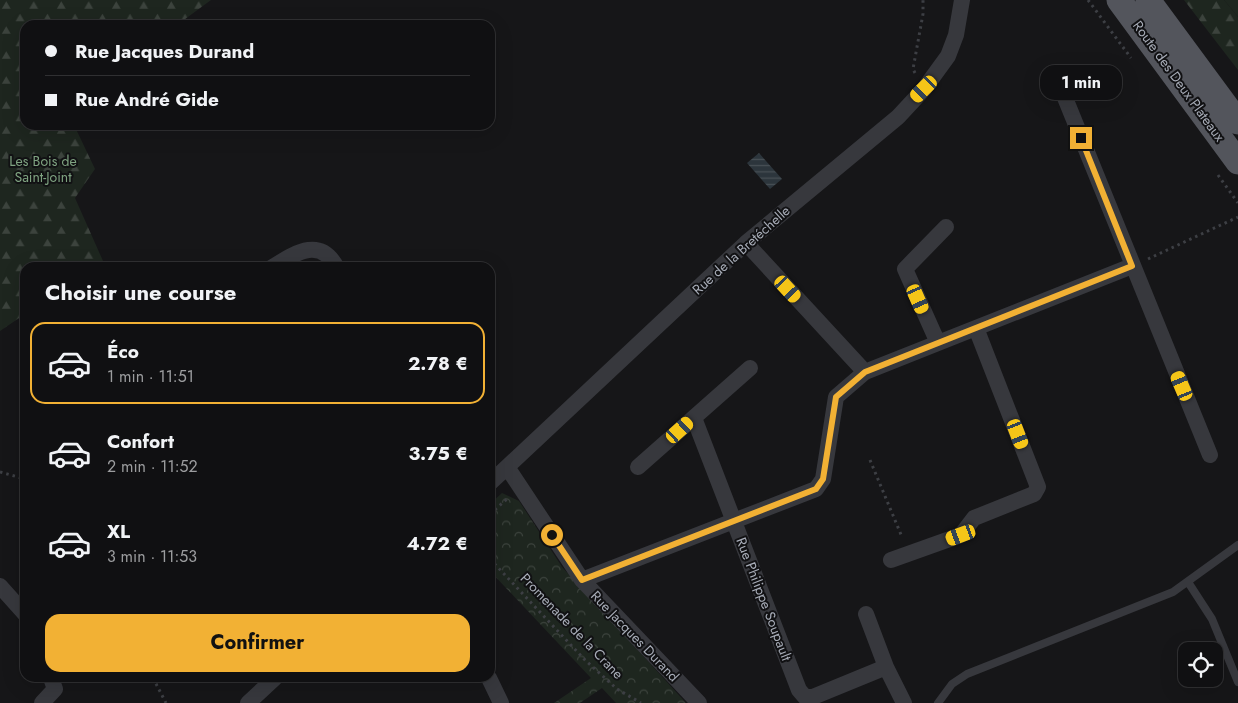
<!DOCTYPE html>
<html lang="fr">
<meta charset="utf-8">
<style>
body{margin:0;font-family:Jost,sans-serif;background:#19191b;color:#f1f3f6;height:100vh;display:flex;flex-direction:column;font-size:19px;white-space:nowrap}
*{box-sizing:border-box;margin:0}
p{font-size:16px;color:#9c9d9f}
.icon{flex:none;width:28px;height:28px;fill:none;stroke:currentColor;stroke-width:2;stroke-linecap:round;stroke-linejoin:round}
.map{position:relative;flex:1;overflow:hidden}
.sheet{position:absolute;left:20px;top:262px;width:475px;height:420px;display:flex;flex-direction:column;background:#101012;border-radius:15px;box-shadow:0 5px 20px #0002,0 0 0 1px #303032}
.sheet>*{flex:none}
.hud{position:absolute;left:20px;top:20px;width:475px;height:110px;border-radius:15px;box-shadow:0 5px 20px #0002,0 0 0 1px #303032;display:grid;align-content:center;height:110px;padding:0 25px;background:#101012}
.fabs{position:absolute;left:1178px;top:642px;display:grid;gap:10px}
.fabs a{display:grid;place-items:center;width:45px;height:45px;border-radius:10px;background:#101012;box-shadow:0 5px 20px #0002,0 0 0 1px #303032;font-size:25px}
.end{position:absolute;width:22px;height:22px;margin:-11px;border:6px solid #f2b134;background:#111;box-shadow:0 0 0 2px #111}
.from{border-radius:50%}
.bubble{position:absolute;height:35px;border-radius:15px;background:#101012;box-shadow:0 5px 20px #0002,0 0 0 1px #303032;font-size:16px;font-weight:700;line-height:35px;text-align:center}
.car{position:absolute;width:15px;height:30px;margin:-15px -8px;border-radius:6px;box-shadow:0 0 4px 1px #0007;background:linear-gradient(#f5c518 24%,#345 0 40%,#f5c518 0 76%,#345 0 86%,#f5c518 0)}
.hud b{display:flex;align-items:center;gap:18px;height:48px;font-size:19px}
.hud b+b{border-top:1px solid #303032}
.hud i{width:12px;height:12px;background:#f1f3f6}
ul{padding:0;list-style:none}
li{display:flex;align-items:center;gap:15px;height:82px;margin:0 10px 8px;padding:0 15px;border:2px solid transparent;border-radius:15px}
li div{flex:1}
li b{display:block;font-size:19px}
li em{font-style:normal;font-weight:700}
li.current{border-color:#f2b134}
li>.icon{width:45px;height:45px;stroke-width:1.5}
h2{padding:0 25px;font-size:22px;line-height:60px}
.action{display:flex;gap:10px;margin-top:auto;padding:10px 25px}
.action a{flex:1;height:58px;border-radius:15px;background:#f2b134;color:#111;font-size:20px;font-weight:700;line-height:58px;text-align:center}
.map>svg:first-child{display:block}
.grass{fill:#1e261f}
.forest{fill:url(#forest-firs)}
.park{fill:url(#park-crowns)}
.water{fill:url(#water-rules)}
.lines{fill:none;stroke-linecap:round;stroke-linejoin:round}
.path{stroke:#3d3f44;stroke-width:3;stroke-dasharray:2.5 4;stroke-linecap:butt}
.lane{stroke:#37383d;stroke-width:8}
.street{stroke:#37383d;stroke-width:16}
.primary{stroke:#53555c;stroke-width:25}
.route{stroke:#f2b134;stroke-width:6}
.labels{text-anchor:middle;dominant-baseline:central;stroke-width:4;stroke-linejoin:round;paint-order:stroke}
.street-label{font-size:14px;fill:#a8adb8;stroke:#111113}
.park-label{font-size:14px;fill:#7fa381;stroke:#111113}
</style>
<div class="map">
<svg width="1238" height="703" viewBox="0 0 1238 703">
<defs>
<pattern id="forest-firs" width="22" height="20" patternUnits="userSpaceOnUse" patternTransform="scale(1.25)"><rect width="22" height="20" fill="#1e261f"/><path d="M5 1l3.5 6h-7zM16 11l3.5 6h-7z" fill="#3c433d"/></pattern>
<pattern id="park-crowns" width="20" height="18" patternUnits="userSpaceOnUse" patternTransform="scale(1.25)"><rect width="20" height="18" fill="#1e261f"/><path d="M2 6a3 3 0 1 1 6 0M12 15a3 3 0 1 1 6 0" fill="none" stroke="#3c433d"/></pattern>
<pattern id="water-rules" width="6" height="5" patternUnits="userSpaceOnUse" patternTransform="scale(1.25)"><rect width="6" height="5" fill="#2c353c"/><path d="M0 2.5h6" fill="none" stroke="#485056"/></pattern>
</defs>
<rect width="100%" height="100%" fill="#161618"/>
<!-- grass -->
<path class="grass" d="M1224 0H1238V17Z"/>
<!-- forest -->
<path class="forest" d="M0 0H211L177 25H25V125H74L95 169 75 198 103 261 94 267 25 268V314L0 331Z
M1184 0H1224L1238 17V70Z"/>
<!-- park -->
<path class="park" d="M502 493 519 501 562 567 686 703H616L602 688 580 703H554L591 678 490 571V504Z"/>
<!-- water -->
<path class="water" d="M759 153 782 179 770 189 747 163Z"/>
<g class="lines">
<!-- path -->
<path class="path" d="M1088 0 1131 58
M915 73 913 69 923 14V0
M1218 175 1238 203
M1148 259 1238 217
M870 460 902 537
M0 472 25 479
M490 514 507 499
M490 559 585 660 617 689 641 703
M153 678 166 703"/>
<!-- lane -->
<path class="lane" d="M1188 582 1212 619 1238 682
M938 703 952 684 967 674 1173 592 1238 545"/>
<!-- street -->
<path class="street" d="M1059 83 1210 455
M746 243 865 372
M271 268C294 254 320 235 337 268
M938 343 905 269 946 227
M694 418 799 690 805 697H813L886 667
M507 467 582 580 699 703
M638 467 750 368
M490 483 746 243 898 117 924 89 948 56 956 35 962 0
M891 560 961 535 974 518 1034 494 1038 487 976 328
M582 580 816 489 823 479 836 397 865 372 1132 266
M0 586 25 614
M866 614 886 667 904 703
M489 678 501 703
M42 703 55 689 51 678
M248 703 275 678"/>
<!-- primary -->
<path class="primary" d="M1119 0 1238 162
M1148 0 1238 122"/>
</g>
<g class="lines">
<!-- route -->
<path class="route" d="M552 535 582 580 816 489 823 479 836 397 865 372 1132 266 1081 138"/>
</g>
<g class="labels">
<!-- street labels -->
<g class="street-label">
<text transform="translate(1179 81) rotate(54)">Route des Deux Plateaux</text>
<text transform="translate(741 250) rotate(-42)">Rue de la Bretéchelle</text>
<text transform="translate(764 599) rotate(69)">Rue Philippe Soupault</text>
<text transform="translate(572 626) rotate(46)">Promenade de la Crane</text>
<text transform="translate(635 636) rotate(46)">Rue Jacques Durand</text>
</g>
<!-- park labels -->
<g class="park-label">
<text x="43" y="161">Les Bois de<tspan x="43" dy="16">Saint-Joint</tspan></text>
</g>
</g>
</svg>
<div class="fabs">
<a><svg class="icon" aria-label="locate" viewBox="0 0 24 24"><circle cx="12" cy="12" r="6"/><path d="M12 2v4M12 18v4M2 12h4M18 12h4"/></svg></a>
</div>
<i class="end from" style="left:552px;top:535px"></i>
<i class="end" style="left:1081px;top:138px"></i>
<div class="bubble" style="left:1040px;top:65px;width:82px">1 min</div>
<i class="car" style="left:924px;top:89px;rotate:225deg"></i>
<i class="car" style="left:788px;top:289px;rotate:137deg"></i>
<i class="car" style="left:918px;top:299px;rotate:156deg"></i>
<i class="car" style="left:1182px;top:386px;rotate:337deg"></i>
<i class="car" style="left:680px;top:430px;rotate:48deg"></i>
<i class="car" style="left:1018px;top:434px;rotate:159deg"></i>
<i class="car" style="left:961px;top:535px;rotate:250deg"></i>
<div class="hud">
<b><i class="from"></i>Rue Jacques Durand</b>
<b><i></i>Rue André Gide</b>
</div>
<section class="sheet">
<h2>Choisir une course</h2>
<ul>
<li class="current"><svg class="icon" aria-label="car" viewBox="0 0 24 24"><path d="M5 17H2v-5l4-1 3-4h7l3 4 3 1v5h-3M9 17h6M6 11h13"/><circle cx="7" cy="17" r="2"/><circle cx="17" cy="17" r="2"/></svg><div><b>Éco</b><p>1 min · 11:51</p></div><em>2.78 €</em></li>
<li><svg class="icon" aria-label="car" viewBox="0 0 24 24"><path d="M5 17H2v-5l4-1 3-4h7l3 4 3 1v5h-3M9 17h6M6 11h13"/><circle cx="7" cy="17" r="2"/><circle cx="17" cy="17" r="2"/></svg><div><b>Confort</b><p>2 min · 11:52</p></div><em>3.75 €</em></li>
<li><svg class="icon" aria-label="car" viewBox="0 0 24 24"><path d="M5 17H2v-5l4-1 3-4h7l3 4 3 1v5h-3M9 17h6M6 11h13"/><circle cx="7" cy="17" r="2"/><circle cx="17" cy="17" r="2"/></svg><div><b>XL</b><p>3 min · 11:53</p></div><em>4.72 €</em></li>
</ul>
<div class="action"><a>Confirmer</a></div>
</section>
</div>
